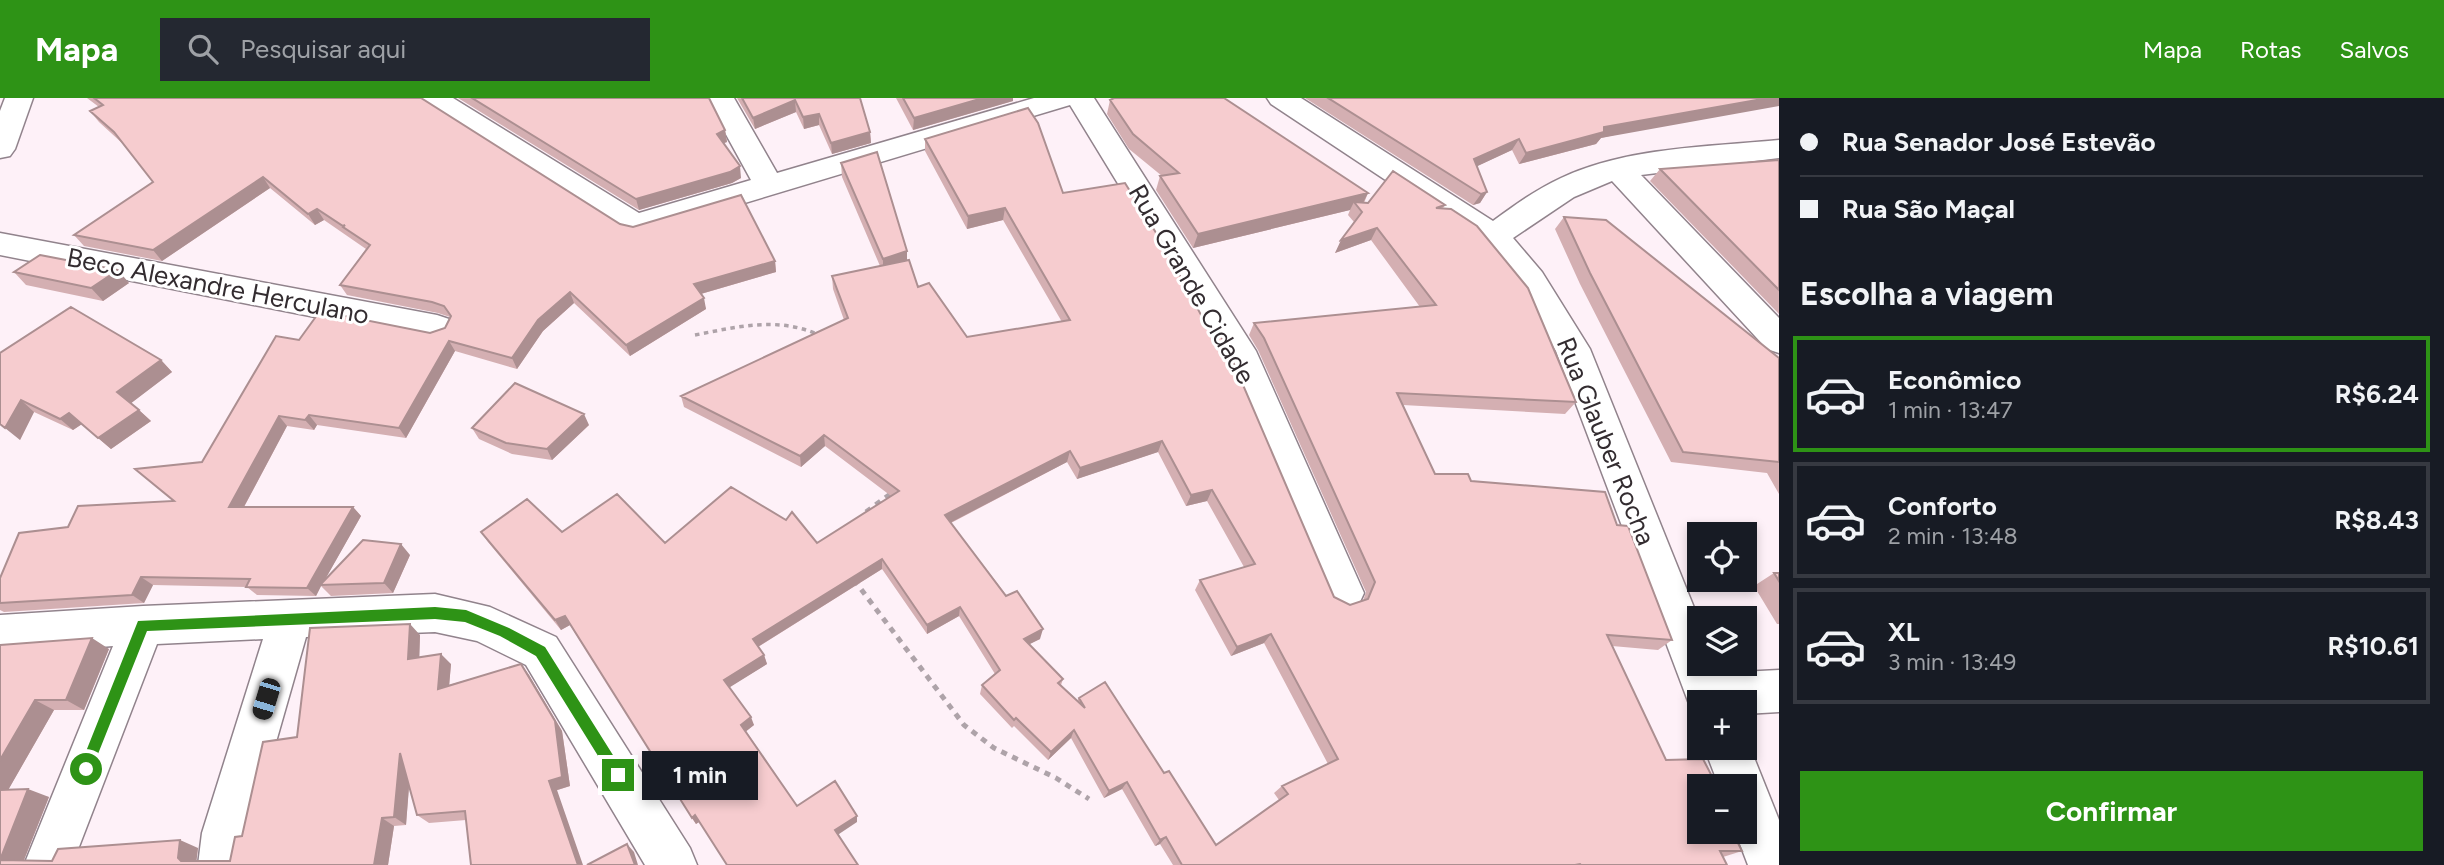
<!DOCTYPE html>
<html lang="pt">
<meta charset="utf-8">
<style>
body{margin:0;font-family:Figtree,sans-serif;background:#242831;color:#f1f3f6;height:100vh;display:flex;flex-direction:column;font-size:26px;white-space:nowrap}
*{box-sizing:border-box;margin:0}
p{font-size:23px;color:#9ea1a6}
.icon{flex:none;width:38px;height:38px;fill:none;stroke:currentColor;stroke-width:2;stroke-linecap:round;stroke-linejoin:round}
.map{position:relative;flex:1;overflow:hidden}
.side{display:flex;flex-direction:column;background:#171b24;width:665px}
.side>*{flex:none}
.guide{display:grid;align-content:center;height:154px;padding:0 21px;background:#171b24}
.tools{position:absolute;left:1687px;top:424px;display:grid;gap:14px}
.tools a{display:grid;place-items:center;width:70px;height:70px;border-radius:0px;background:#171b24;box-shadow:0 4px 10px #0003;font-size:35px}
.end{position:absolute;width:32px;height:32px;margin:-16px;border:9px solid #2e9316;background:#fff;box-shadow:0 0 0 4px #fff}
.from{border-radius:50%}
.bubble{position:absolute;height:49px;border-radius:0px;background:#171b24;box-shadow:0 4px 10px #0003;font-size:23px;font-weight:700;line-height:49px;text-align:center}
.car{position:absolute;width:21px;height:42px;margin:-21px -10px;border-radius:9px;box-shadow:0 0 5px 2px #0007;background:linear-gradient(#222 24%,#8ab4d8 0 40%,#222 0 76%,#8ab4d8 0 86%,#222 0)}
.guide b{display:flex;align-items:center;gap:24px;height:66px;font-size:26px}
.guide b+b{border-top:2px solid #363941}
.guide i{width:18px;height:18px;background:#f1f3f6}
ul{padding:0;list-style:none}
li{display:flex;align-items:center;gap:21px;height:116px;margin:0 14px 10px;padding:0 7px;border:4px solid #363941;border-radius:0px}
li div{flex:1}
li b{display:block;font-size:26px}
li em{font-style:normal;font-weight:700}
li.selected{border-color:#2e9316}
li>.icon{width:63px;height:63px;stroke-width:1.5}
h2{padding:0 21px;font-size:32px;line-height:84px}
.cta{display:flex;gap:14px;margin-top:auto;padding:14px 21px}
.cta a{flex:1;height:80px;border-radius:0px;background:#2e9316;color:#fff;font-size:28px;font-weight:700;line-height:80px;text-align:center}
header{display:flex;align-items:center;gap:42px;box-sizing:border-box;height:98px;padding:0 35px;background:#2e9316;color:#fff}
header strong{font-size:33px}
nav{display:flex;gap:38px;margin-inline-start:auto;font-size:24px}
.search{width:490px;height:63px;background:#242831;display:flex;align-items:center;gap:18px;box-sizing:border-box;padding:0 24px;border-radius:0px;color:#9ea1a6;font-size:26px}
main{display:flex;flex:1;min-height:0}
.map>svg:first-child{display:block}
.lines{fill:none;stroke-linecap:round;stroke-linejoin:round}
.minor-casing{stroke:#91838c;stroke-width:3}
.highway-casing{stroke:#91838c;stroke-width:3}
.path-far1{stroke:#aea3a9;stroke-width:3.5;stroke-dasharray:4.5 4.5;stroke-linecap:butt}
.path{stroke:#aea3a9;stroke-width:5;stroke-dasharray:6 6;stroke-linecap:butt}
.minor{fill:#fff;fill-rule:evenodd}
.highway{fill:#fff;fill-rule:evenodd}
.wall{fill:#d4afb2;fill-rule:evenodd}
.shaded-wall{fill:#ac8f91}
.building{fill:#f6cccf;stroke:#ac8f91;stroke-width:2;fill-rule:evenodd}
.route{fill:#2e9316}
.labels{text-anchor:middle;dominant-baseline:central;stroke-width:6;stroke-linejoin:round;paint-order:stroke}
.street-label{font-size:26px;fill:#332c30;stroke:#fff}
</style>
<header>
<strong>Mapa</strong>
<div class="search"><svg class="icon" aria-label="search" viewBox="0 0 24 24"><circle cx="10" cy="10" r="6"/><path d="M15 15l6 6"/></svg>Pesquisar aqui</div>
<nav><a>Mapa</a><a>Rotas</a><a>Salvos</a></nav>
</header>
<main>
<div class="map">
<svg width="1779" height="767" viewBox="0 0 1779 767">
<rect width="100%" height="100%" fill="#fef1f8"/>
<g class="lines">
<defs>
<path id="minor" d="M419 0H453L639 115 751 82 706 0H734L777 75 1034 0H1094L1256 253 1364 495 1358 508 1343 514 1328 508 1222 256 1070 7 635 138 624 135 423 6Z
M1267 0H1301L1493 123C1515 107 1537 91 1561 80 1628 49 1707 49 1779 42V60L1641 77 1779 220V255L1767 251 1612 83 1574 99 1513 140 1542 174 1590 251 1699 522V565H1717L1721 575 1779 572V614L1745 616V604H1699V621L1694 619 1556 253 1518 190 1482 146 1271 6Z
M0 135 437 217 449 221 454 230 449 239 437 243 0 157Z
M435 496 490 509 556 539 690 750 697 767H645L526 567 477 543 435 534 306 539 250 735 246 767H198L202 735 263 541 157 546 72 767H24L113 548 0 557V517L143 508Z
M1745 637 1779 722V767H1748L1735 733H1745V688H1719L1704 649H1745Z"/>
<path id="highway" d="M5 0H33L15 51 10 58 0 60V13Z"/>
</defs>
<!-- minor casing -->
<use href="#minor" class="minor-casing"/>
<!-- highway casing -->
<use href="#highway" class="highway-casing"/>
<!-- path-far1 -->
<path class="path-far1" d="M695 237C737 229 778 218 819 237"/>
<!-- path -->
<path class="path" d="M866 414 893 394
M854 482 964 627 994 650 1056 680 1089 701"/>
<!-- minor -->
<use href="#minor" class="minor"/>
<!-- highway -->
<use href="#highway" class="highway"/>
</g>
<!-- wall -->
<path class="wall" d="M87 0H421L620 126 775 163 776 174 701 196 706 211 630 258 574 205 543 233 517 271 455 253 406 340 317 327 314 332 287 328 244 409H353L361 418 324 483 410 457 393 495 331 498 321 488 316 498 257 497 247 489 153 487 144 505 4 514 0 512V480L68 429 173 403 202 364 299 242 430 235 445 230 450 219 438 215 347 197 340 187 366 151 324 122 315 127 270 90 162 163 84 148 74 137 153 84 122 45 99 24 90 13 99 9Z
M458 0H709L725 32 727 44 723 45 741 80 732 85 639 112Z
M737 0H860L870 34 871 45 832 56 819 27 804 31 796 14 755 31Z
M896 0H1013V3L913 32Z
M1305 0H1779L1601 40 1596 46 1519 66 1512 52 1477 68 1487 94 1480 105 1473 107Z
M1110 2 1368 95 1364 105 1445 107 1443 110 1576 304 1565 316 1403 307 1435 376 1471 383 1617 427 1672 542 1658 552 1612 548 1666 662 1699 688 1742 753 1723 759 1727 767H1173L1160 746 1155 748 1122 691 1104 700 1071 640 1048 662 1014 628 1012 630 980 596 982 587 995 576 959 518 927 536 882 471 758 549 764 557 767 566 729 589 754 627 746 633 797 708 857 718V724H699L696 726 570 527 561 532 488 444 481 434H562L665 445H817L891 398 825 348 801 369 684 309 681 298 844 222 833 191 832 178 880 168 842 79 841 65 907 162 918 189 967 239 1062 224 1003 122 967 131 925 53V41L1063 95 1334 499 1350 507 1363 503 1366 494 1258 252 1249 237 1254 225 1420 209 1371 142 1335 155 1354 124 1348 117 1350 112 1193 150 1156 92 1160 78H1162L1129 51 1107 16ZM1158 354 1186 408 1207 403 1244 469 1200 482 1195 492 1231 558 1264 545 1328 666 1282 688 1274 695 1279 702 1216 747 1164 675 1079 600 1077 603 1061 587 1063 581 1029 546 1040 541 951 425 1067 364 1077 381Z
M1779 62V216L1650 83 1660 71Z
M1564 119 1779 260V396L1767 375 1671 364 1580 186 1555 131Z
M14 174 129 185 103 203 26 187Z
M0 255 161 262 172 274 131 305 151 323 111 351 82 326 73 332 34 314 20 342Z
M589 327 552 362 512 356 479 341 472 330Z
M1774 475H1779V526H1777L1754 488Z
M420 537 419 559 451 566 449 587 521 566 529 577 562 633 570 688 466 722 429 725 417 717 409 687 406 727 394 728 388 767H0V547L109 551 84 612H54L8 692 49 699 24 762 52 763 198 750 196 763H230L242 738 297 639Z"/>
<!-- shaded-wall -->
<path class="shaded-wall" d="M983 0H1013V3L913 32 914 20Z
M1768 0H1779V8L1601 40 1596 46 1519 66 1526 55 1604 29Z
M795 2 796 14 755 31 753 20Z
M819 16V27L804 31 803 19Z
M725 32 727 44 719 47 717 36Z
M870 34 871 45 832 56 831 45Z
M1519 41 1512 52 1467 73 1474 61Z
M740 68 741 80 732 85 639 112 636 101Z
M263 79 270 90 162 163 153 152Z
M1487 94 1480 105 1473 107 1481 96Z
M1368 95 1361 109 1354 104 1350 112 1193 150 1198 136Z
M1005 110 1003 122 967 131 968 118Z
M317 111 324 122 315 127 308 116Z
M1377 130 1371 142 1335 155 1341 142Z
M907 153V166L883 175V161Z
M775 163 776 174 697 197 694 186Z
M118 172 129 185 103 203 91 190Z
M570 194 574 205 543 233 517 271 512 260 538 222Z
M704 200 706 211 630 258 626 247Z
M449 243 455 253 406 340 399 330Z
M161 262 172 274 130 306 117 294Z
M21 302 34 314 20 342 5 330Z
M139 312 151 323 111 351 98 340Z
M69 315 82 326 73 332 60 321Z
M584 316 589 327 552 362 547 351Z
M309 317 317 327 314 332 305 322Z
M279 318 287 328 239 418 229 409Z
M824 337 825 348 801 369 800 358Z
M1162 343 1158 354 1077 381 1080 370Z
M1070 353 1067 364 944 428 945 417Z
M1212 392 1207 403 1186 408 1191 397Z
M353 409 361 418 322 487H320L321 488 316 498 307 490Z
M401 446 410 457 393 495 384 485Z
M882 461V471L756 550 753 541Z
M141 479 153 487 144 505 132 497Z
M960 509 959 518 927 536V527Z
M565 518 570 527 561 532 555 522Z
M410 526 420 537 419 571 408 561Z
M1043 531 1040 541 1022 550 1024 541Z
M1271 536 1264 545 1231 558 1237 549Z
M92 540 109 551 84 612 66 602Z
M441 556 451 566 448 601 438 591Z
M764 557 767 566 727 591 724 582Z
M521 566 529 577 562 633 570 688 557 692 583 767H578L549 683Z
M35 602 54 612 3 701 0 700V662Z
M751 619 754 627 744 635 741 627Z
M1074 632 1071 640 1048 662 1051 654Z
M400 655 411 664 406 727 394 719Z
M1127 684 1122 691 1104 700 1109 693Z
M28 691 49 699 22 767 0 762Z
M695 717 699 724 696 726 692 720Z
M857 718V724L836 738 835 732Z
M382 720 394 728 388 767H374Z
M1166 739 1160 746 1155 748 1160 742Z
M180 742 198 750 196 767 181 763 178 760Z
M627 746 634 754 638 767H635Z"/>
<!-- building -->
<path class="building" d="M94 0H421L620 126 633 129 741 97 775 163 694 186 704 200 626 247 570 194 538 222 512 260 449 243 399 330 309 317 305 322 279 318 229 409H353L307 490 246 489 250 481 141 479 132 497 0 505V480L19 435 68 429 78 408 174 403 135 371 202 364 276 238 299 242 320 213 430 235 445 230 451 218 444 208 432 204 340 187 370 147 343 129 345 127 343 128 317 111 308 116 263 79 153 152 74 137 153 84 114 34 90 13 103 7Z
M472 0H709L725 32 717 36 740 68 730 74 636 101Z
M742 0H860L870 34 831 45 819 16 803 19 795 2 753 20Z
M903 0H983L914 20Z
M1114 0H1224L1368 95 1198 136 1160 78 1179 75 1133 36 1110 2Z
M1328 0H1768L1604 29V34L1526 55 1519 41 1474 61 1487 94 1481 96Z
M1028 10 1038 25 1063 95 1125 85 1163 146 1208 230 1215 229 1225 245 1334 499 1350 507 1368 501 1375 484 1264 240 1254 225 1436 207 1377 130 1341 142 1362 114 1354 104 1368 105 1393 73 1445 107 1436 110 1451 111 1477 128 1528 190 1576 304 1397 295 1435 376H1468L1471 383 1605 394 1617 427 1628 428 1672 542 1607 537 1666 662 1703 661 1717 688H1699V733H1732L1742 753H1720L1727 767H1581L1580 766 1575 767H1182L1166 739 1160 742 1127 684 1109 693 1074 632 1051 654 1016 620 1014 622 982 587 1000 572 960 509 927 527 882 461 753 541 764 557 724 582 751 619 741 627 797 708 835 683 857 718 835 732 858 767H727L695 717 692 720 565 518 555 522 481 434 527 401 562 434 617 396 665 445 731 389 786 422 792 414 817 445 899 393 824 337 800 358 681 298 848 220 832 178 909 162 918 189 929 185 967 239 1070 222 1005 110 968 118 925 41ZM1162 343 1191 397 1212 392 1255 466 1200 482 1237 549 1271 536 1338 661 1282 688 1288 696 1216 747 1169 673 1164 675 1105 584 1079 600 1085 610 1058 585 1063 581 1024 541 1043 531 1017 493 1006 498 945 417 1070 353 1080 370Z
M877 54 907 153 883 161 841 65Z
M1779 62V192L1660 71Z
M1564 119 1606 122 1779 260V364L1683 354 1590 175Z
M40 157 118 172 91 190 14 174Z
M71 209 161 262 117 294 139 312 98 340 69 315 60 321 21 302 5 330 0 326V255Z
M515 285 584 316 547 351 506 345 472 330Z
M363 442 401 446 384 485 320 487Z
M1774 475H1779V483Z
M410 526 408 561 441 556 438 591 521 566 555 623 562 679 549 683 578 767H471L465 713 417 717 400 655 394 719 382 720 374 767H0V692L28 691 0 762 52 763 58 751 180 742 178 760 181 763H230L235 739 242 738 263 644 297 639 310 530Z
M92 540 66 602H35L0 662V547Z
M627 746 635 767H587Z"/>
<!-- route -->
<path class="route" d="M435 509 466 512 509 530 545 549 623 673V682H613L536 558 500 538 465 524 435 521 147 533 90 676H81L79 671 138 523Z"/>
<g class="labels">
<!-- street labels -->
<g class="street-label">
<text transform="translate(1192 186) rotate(60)">Rua Grande Cidade</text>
<text transform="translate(218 188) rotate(11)">Beco Alexandre Herculano</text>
<text transform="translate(1606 343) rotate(68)">Rua Glauber Rocha</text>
</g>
</g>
</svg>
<div class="tools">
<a><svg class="icon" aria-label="locate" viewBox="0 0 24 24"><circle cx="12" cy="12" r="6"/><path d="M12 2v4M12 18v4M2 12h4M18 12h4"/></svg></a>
<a><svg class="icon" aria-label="layers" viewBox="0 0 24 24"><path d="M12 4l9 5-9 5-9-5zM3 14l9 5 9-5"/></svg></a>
<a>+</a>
<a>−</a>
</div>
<i class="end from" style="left:86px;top:671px"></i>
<i class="end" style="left:618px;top:677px"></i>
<div class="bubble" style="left:642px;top:653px;width:116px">1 min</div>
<i class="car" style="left:266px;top:601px;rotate:197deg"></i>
</div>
<section class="side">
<div class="guide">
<b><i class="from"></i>Rua Senador José Estevão</b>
<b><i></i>Rua São Maçal</b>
</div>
<h2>Escolha a viagem</h2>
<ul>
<li class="selected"><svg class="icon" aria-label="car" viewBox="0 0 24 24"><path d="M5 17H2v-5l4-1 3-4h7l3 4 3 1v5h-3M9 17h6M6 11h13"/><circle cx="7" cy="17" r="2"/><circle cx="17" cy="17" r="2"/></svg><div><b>Econômico</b><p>1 min · 13:47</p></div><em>R$6.24</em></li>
<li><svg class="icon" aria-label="car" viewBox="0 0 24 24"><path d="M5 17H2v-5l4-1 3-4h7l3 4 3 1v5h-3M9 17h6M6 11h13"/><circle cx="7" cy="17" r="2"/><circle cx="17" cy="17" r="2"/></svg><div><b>Conforto</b><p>2 min · 13:48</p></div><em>R$8.43</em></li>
<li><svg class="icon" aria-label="car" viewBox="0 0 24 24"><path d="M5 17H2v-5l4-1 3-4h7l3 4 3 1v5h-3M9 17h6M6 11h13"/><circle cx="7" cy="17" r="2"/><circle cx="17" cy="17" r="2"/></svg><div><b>XL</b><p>3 min · 13:49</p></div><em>R$10.61</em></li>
</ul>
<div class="cta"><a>Confirmar</a></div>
</section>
</main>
